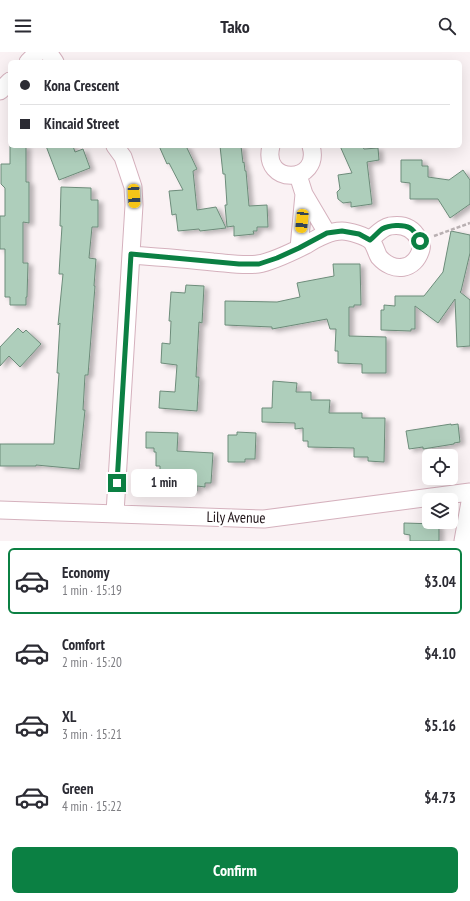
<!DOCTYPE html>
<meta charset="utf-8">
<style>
body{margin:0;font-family:"PT Sans Narrow",sans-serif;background:#f2f2f3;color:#2b2b33;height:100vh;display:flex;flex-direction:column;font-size:15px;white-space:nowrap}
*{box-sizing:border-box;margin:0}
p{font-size:13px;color:#7c7c81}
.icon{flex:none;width:22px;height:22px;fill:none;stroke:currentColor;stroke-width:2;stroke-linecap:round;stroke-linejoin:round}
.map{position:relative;height:489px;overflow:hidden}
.details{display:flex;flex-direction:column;background:#fff;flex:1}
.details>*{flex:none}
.banner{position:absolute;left:8px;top:8px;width:454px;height:88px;border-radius:6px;box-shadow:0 4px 16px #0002;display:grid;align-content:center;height:88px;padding:0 12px;background:#fff}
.fabs{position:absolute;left:422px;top:397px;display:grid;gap:8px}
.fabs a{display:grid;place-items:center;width:36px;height:36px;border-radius:6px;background:#fff;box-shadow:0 4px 16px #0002;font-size:20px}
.end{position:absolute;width:18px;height:18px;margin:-9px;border:5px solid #0b8043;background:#fff;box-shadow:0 0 0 2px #fff}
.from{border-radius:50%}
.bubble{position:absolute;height:28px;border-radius:6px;background:#fff;box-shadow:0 4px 16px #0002;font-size:13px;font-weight:700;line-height:28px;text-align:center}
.car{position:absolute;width:12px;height:24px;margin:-12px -6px;border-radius:5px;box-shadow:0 0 3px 1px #0007;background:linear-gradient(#f5c518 24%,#345 0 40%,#f5c518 0 76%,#345 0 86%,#f5c518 0)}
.banner b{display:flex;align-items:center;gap:14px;height:38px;font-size:15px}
.banner b+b{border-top:1px solid #e1e1e2}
.banner i{width:10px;height:10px;background:#2b2b33}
ul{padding:7px 0 0;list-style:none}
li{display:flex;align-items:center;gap:12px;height:66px;margin:0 8px 6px;padding:0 4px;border:2px solid transparent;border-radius:6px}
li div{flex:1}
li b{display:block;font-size:15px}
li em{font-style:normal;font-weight:700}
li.on{border-color:#0b8043}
li>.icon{width:36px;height:36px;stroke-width:1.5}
.button{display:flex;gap:8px;margin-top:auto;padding:8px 12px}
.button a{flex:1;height:46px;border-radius:6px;background:#0b8043;color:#fff;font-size:16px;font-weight:700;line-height:46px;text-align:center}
header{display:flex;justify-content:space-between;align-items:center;height:52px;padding:0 12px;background:#fff;font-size:18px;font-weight:700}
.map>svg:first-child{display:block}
.building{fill:#aecebb;stroke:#6d8c7a;filter:url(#shadow)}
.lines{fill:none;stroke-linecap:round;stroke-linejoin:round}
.minor-casing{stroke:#d5b1bd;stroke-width:19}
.path{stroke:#b9b0b2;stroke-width:2.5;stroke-dasharray:4 2;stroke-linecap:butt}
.minor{stroke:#fff;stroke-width:17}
.route{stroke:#0b8043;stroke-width:5}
.labels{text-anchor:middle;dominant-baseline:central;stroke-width:4;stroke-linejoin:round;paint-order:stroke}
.street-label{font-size:15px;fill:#211519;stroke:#fff}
</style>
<header><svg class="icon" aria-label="menu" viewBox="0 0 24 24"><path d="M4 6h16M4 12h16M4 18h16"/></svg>Tako<svg class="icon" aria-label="search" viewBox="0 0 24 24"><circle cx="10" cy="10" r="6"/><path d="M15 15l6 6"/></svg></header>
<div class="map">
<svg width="470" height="489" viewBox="0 0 470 489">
<defs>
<filter id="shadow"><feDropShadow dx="4.5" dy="2.5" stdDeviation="2" flood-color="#0004"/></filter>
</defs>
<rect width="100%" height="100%" fill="#faf2f4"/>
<!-- building -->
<path class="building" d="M10 94H26V130H29V171L23 170V211H28L27 245H26V253H10V245H5V197H0V164H5V136L1 132V112H10Z
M46 94H73L75 100 83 97 90 116 59 128Z
M159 94H186L197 117 193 119 197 158 216 155 226 176 200 179 199 177 178 179 176 162 172 163 169 139 183 138 169 111 167 112Z
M220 94H241L243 111 244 110 245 119H246L249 154 267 153 268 175H257V179H253L254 182 234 184V174L227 175 225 153H227L225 122H223Z
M340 94H362L364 97 378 96 379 108 367 110 372 152 351 155V150L343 151 338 147 337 140 340 137 338 123 352 121Z
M401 108H422V114H428V125L449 128 463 118 470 128V152L450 166 438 147H410V131L401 130Z
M61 135 91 136V148H98V175H92L89 206 96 207 94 234H95L88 323H85L83 358H85L79 417 36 413V414H0V392H54L59 321H57L60 271 58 273 63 222H59L60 205 62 174H60Z
M451 179 470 183V201L461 239 460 240 470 248V294L457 295 455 247 438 271 415 254V277H411V279L381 278V258H384V253L395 254V244H424L443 220Z
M333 212H360L361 253H354V255H349V284L386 285V321H362V312L338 311V299H335L336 277H330L327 267 272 277V275L225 273V249L277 250 300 245 297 231 334 224Z
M186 233 204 234 202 271 199 270 196 325H199L197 359 159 356 160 339 175 340 177 313 161 311 162 291 170 292 171 269H169L171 240 185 241Z
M18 276 23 281 26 278 41 292 20 315 9 304 0 314V295Z
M273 329 297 331 296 340H311V348H330L329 361H362V366H385L384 410 368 409V405H354V396L308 395V389H303V376L295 377V371L262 370V356H272Z
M451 372V373L458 372 460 390 454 391V392L423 397V395L409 397 406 379Z
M146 380 178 381 177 399 213 401 211 431H205V435L197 434V439L184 438 185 420H160V414H156V400H154V396H146Z
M237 380 256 381 255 407H245V410H228V383H237Z
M404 471 437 472V475H439V489H410V483L404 482Z"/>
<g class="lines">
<defs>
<path id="minor" d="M48 0 55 10
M28 10 38 0
M0 39 10 29
M115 94 123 105 133 135 134 153 115 461
M271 94C261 134 322 132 311 94
M298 123 304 142 327 181
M299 196 304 142
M131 203C158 205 185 207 213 210 227 211 243 214 258 212 272 210 294 199 306 193 317 186 329 179 342 179 349 179 366 184 371 189 375 193 376 200 379 205 393 221 415 219 421 197 422 194 420 189 418 186 412 175 402 172 390 174 381 176 376 183 370 188
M0 458 264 467 470 440
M463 489 470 450"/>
</defs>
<!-- minor casing -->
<use href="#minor" class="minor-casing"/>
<!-- path -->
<path class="path" d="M434 184 470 171"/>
<!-- minor -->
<use href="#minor" class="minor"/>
</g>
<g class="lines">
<!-- route -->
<path class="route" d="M117 431 131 202 239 212H259L277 206 299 196 327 181 342 179 359 182 370 188C374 185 378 180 382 177 389 173 403 172 410 176 415 179 417 184 420 189"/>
</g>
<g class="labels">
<!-- street labels -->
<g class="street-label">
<text transform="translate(236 465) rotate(1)">Lily Avenue</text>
</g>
</g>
</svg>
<div class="fabs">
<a><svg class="icon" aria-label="locate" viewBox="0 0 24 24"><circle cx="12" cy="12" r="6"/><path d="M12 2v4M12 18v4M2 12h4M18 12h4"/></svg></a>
<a><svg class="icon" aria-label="layers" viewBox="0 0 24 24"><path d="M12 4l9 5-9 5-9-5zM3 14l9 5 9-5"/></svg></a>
</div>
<i class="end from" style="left:420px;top:189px"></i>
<i class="end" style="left:117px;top:431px"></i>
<div class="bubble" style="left:131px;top:417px;width:66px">1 min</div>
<i class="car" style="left:134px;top:144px;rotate:177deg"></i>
<i class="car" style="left:302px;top:169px;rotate:186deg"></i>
<div class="banner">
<b><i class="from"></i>Kona Crescent</b>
<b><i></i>Kincaid Street</b>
</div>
</div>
<section class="details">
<ul>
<li class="on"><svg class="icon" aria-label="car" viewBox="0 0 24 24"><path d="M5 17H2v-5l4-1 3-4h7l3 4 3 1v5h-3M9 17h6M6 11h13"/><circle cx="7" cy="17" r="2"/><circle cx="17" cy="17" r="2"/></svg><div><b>Economy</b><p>1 min · 15:19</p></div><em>$3.04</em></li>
<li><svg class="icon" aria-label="car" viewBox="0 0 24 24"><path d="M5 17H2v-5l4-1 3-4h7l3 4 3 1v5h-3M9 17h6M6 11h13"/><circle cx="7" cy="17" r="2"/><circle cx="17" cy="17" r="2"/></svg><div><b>Comfort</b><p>2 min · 15:20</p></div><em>$4.10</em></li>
<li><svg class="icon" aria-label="car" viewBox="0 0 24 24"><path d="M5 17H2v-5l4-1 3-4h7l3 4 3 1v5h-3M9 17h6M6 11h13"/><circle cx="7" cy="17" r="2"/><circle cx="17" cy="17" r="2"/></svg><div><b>XL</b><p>3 min · 15:21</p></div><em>$5.16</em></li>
<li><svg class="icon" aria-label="car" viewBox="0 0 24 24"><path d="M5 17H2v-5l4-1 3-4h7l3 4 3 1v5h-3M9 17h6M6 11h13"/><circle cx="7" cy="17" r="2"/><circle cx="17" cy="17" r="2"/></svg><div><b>Green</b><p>4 min · 15:22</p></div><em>$4.73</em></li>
</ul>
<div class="button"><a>Confirm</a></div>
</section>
